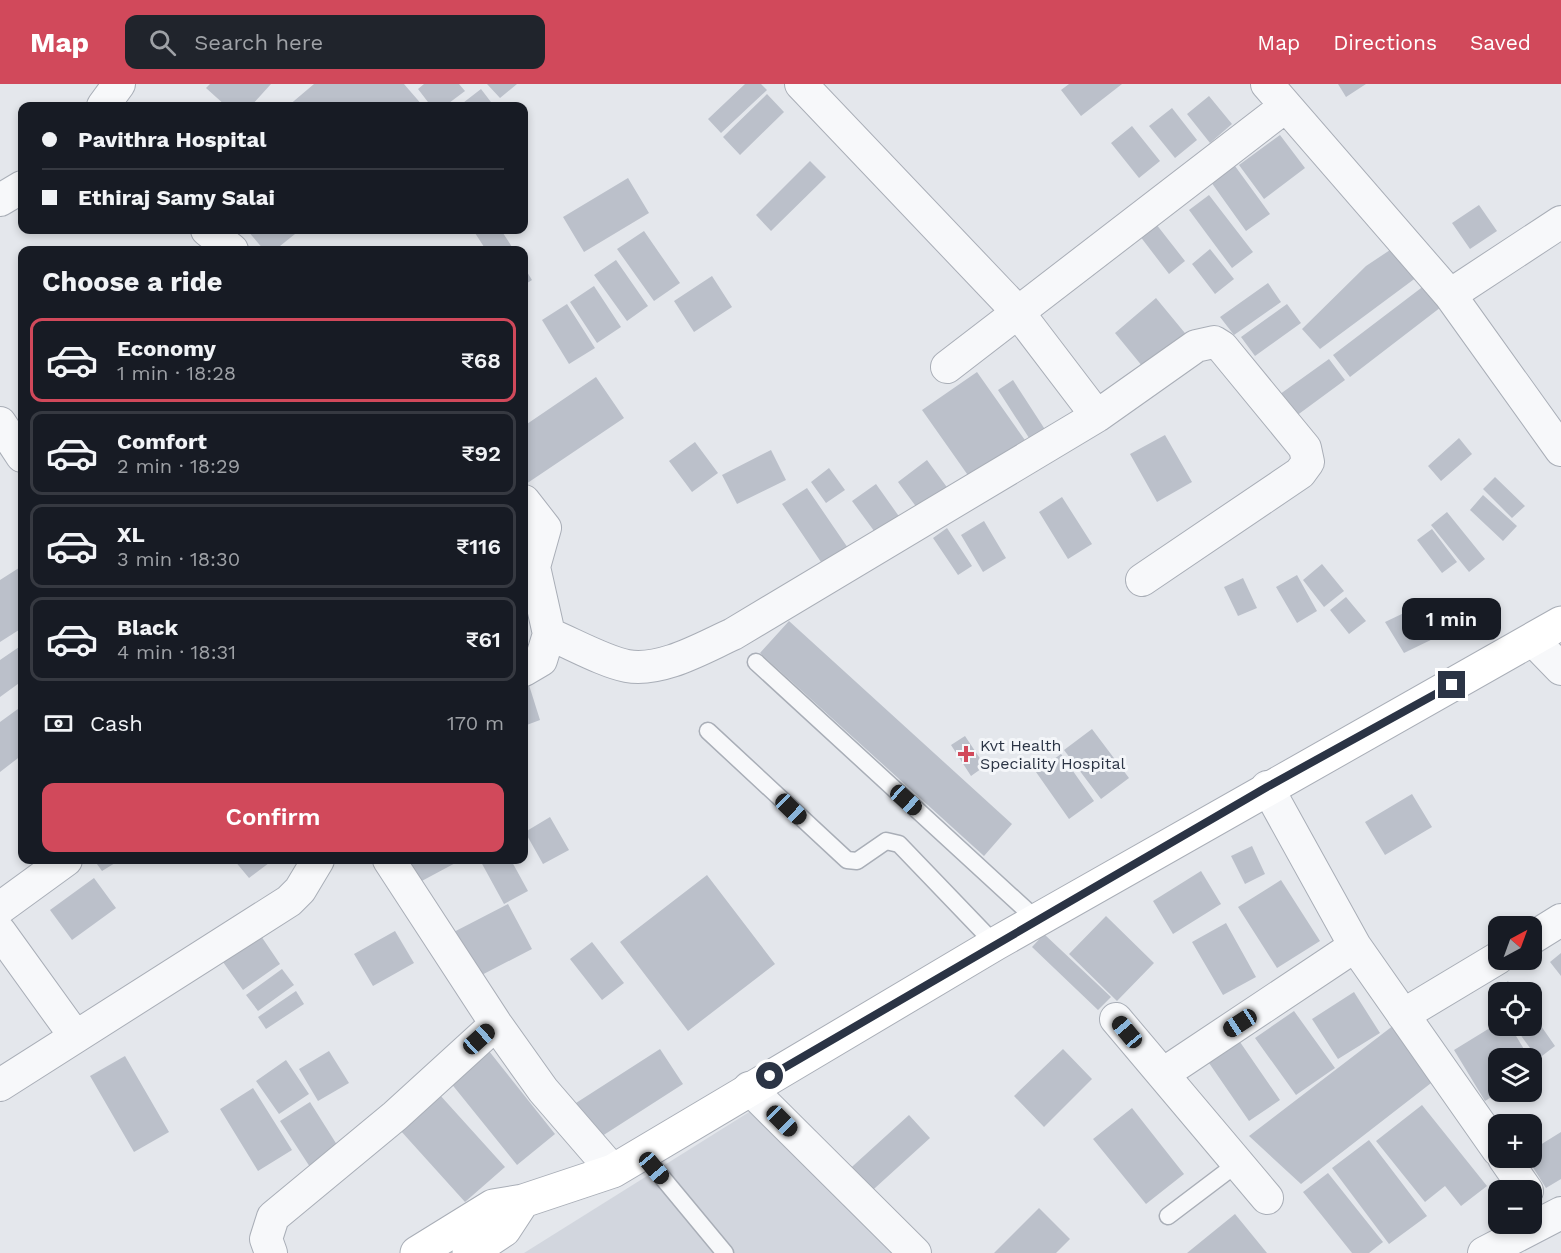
<!DOCTYPE html>
<meta charset="utf-8">
<style>
body{margin:0;font-family:"Work Sans",sans-serif;background:#20242c;color:#f1f3f6;height:100vh;display:flex;flex-direction:column;font-size:22px;white-space:nowrap}
*{box-sizing:border-box;margin:0}
p{font-size:20px;color:#9ea1a6}
.icon{flex:none;width:33px;height:33px;fill:none;stroke:currentColor;stroke-width:2;stroke-linecap:round;stroke-linejoin:round}
.map{position:relative;flex:1;overflow:hidden}
.sheet{position:absolute;left:18px;top:162px;width:510px;height:618px;display:flex;flex-direction:column;background:#171b24;border-radius:12px;box-shadow:0 3px 9px #0003}
.sheet>*{flex:none}
.hud{position:absolute;left:18px;top:18px;width:510px;height:132px;border-radius:12px;box-shadow:0 3px 9px #0003;display:grid;align-content:center;height:132px;padding:0 24px;background:#171b24}
.needle{width:39px;rotate:41deg}
.buttons{position:absolute;left:1488px;top:832px;display:grid;gap:12px}
.buttons a{display:grid;place-items:center;width:54px;height:54px;border-radius:12px;background:#171b24;box-shadow:0 3px 9px #0003;font-size:30px}
.end{position:absolute;width:27px;height:27px;margin:-14px;border:8px solid #2b3445;background:#fff;box-shadow:0 0 0 3px #fff}
.from{border-radius:50%}
.bubble{position:absolute;height:42px;border-radius:12px;background:#171b24;box-shadow:0 3px 9px #0003;font-size:20px;font-weight:600;line-height:42px;text-align:center}
.car{position:absolute;width:18px;height:36px;margin:-18px -9px;border-radius:8px;box-shadow:0 0 4px 2px #0007;background:linear-gradient(#222 24%,#8ab4d8 0 40%,#222 0 76%,#8ab4d8 0 86%,#222 0)}
.hud b{display:flex;align-items:center;gap:21px;height:57px;font-size:22px}
.hud b+b{border-top:2px solid #363941}
.hud i{width:15px;height:15px;background:#f1f3f6}
ul{padding:0;list-style:none}
li{display:flex;align-items:center;gap:18px;height:84px;margin:0 12px 9px;padding:0 12px;border:3px solid #363941;border-radius:12px}
li div{flex:1}
li b{display:block;font-size:22px}
li em{font-style:normal;font-weight:600}
li.on{border-color:#d1495b}
li>.icon{width:54px;height:54px;stroke-width:1.5}
h2{padding:0 24px;font-size:27px;line-height:72px}
.pay{display:flex;align-items:center;gap:15px;height:66px;padding:0 24px;font-size:22px}
.pay p{margin-inline-start:auto}
.cta{display:flex;gap:12px;margin-top:auto;padding:12px 24px}
.cta a{flex:1;height:69px;border-radius:12px;background:#d1495b;color:#fff;font-size:24px;font-weight:600;line-height:69px;text-align:center}
header{display:flex;align-items:center;gap:36px;box-sizing:border-box;height:84px;padding:0 30px;background:#d1495b;color:#fff}
header strong{font-size:28px}
nav{display:flex;gap:33px;margin-inline-start:auto;font-size:21px}
.search{width:420px;height:54px;background:#20242c;display:flex;align-items:center;gap:15px;box-sizing:border-box;padding:0 21px;border-radius:12px;color:#9ea1a6;font-size:22px}
.map>svg:first-child{display:block}
.built{fill:#d2d6de}
.building{fill:#bbc0ca}
.lines{fill:none;stroke-linecap:round;stroke-linejoin:round}
.lane-casing{stroke:#a9aeb7;stroke-width:19}
.street-casing{stroke:#a9aeb7;stroke-width:34}
.secondary-casing{stroke:#a9aeb7;stroke-width:35}
.lane{stroke:#f7f8fa;stroke-width:16}
.street{stroke:#f7f8fa;stroke-width:32}
.secondary{stroke:#fff;stroke-width:33}
.route{stroke:#2b3445;stroke-width:8}
.poi-dot{fill:#d1495b;stroke:#f4f6f9;stroke-width:2}
.labels{text-anchor:middle;dominant-baseline:central;stroke-width:6;stroke-linejoin:round;paint-order:stroke}
.poi-label{font-size:16px;fill:#2b3445;stroke:#f4f6f9;text-anchor:start}
</style>
<header>
<strong>Map</strong>
<div class="search"><svg class="icon" aria-label="search" viewBox="0 0 24 24"><circle cx="10" cy="10" r="6"/><path d="M15 15l6 6"/></svg>Search here</div>
<nav><a>Map</a><a>Directions</a><a>Saved</a></nav>
</header>
<div class="map">
<svg width="1561" height="1169" viewBox="0 0 1561 1169">
<rect width="100%" height="100%" fill="#e4e7ec"/>
<!-- built -->
<path class="built" d="M754 1025 895 1169H524Z"/>
<!-- building -->
<path class="building" d="M210 0H271L251 22H226L206 4Z
M314 0H404L423 22H288Z
M424 0H459L465 7 445 22H431L418 5Z
M487 0H517L500 14Z
M745 0H761L767 6 721 49 708 35Z
M1069 0H1122L1081 32 1061 6Z
M1338 0H1366L1346 13Z
M481 5 494 22H459Z
M767 10 784 28 740 71 723 53Z
M1209 12 1232 40 1210 59 1187 30Z
M1172 24 1197 56 1175 74 1149 42Z
M1132 42 1160 77 1139 94 1111 59Z
M1280 51 1305 84 1264 115 1239 81Z
M810 77 826 93 771 147 756 131Z
M1235 82 1270 130 1246 147 1211 98Z
M628 94 649 129 584 168 563 133Z
M1209 111 1253 168 1232 184 1189 126Z
M1479 121 1497 147 1470 165 1452 139Z
M1149 131 1185 177 1169 190 1133 143Z
M247 146H300L275 166H264Z
M480 146H501L514 166H486L475 149Z
M644 147 680 199 654 217 617 165Z
M1396 162 1417 193 1320 265 1302 245 1366 182Z
M1210 165 1234 195 1215 210 1192 180Z
M616 176 648 222 627 237 594 191Z
M524 183 532 196 524 201Z
M712 192 732 223 694 248 674 217Z
M1429 198 1445 220 1350 293 1333 271Z
M1268 199 1281 218 1234 251 1220 233Z
M594 202 621 243 597 259 570 218Z
M1156 214 1189 254 1147 288 1115 249Z
M567 220 595 264 569 280 542 236Z
M1287 220 1301 239 1255 272 1241 253Z
M1329 275 1345 296 1292 335 1276 313Z
M977 288 1027 359 972 397 922 326Z
M596 293 624 334 526 400 524 395V342Z
M1013 296 1046 347 1031 357 998 306Z
M1165 351 1192 398 1157 418 1130 370Z
M1459 354 1472 370 1441 397 1428 382Z
M695 358 718 389 692 408 669 377Z
M771 366 786 396 737 420 722 391Z
M927 376 949 406 920 428 898 398Z
M829 384 845 406 826 419 811 398Z
M1495 393 1525 422 1512 434 1483 405Z
M876 400 903 438 880 455 852 417Z
M807 404 848 464 823 481 782 420Z
M1483 411 1517 442 1503 457 1470 426Z
M1062 413 1092 460 1068 475 1039 428Z
M1447 428 1485 475 1469 488 1431 441Z
M984 437 1006 474 983 488 961 451Z
M947 444 972 482 958 491 933 454Z
M1432 445 1457 478 1442 489 1417 456Z
M1322 480 1344 507 1324 523 1303 496Z
M22 482V544L0 558V496Z
M1297 491 1317 527 1297 539 1276 503Z
M1243 494 1257 524 1238 532 1224 503Z
M1346 513 1366 537 1349 550 1330 526Z
M1425 519 1439 552 1404 569 1385 538Z
M789 537 1012 740 984 772 760 569Z
M22 561V597L0 613V576Z
M529 601 540 636 524 642V603Z
M22 622V671L0 688V638Z
M1092 645 1129 694 1101 715 1064 666Z
M965 652 985 682 971 692 951 661Z
M1061 670 1094 717 1069 735 1036 688Z
M1412 710 1432 743 1385 771 1365 738Z
M550 733 569 766 543 780 525 748Z
M1252 762 1265 790 1245 800 1231 772Z
M94 776H120L102 787Z
M234 776H273L249 794Z
M405 776H461L418 799Z
M486 776H511L528 807 504 820 481 778Z
M1201 787 1221 820 1173 850 1153 817Z
M707 791 775 880 688 947 620 858Z
M94 794 116 824 72 856 50 826Z
M1281 796 1320 857 1277 884 1238 823Z
M508 820 532 865 472 896 448 851Z
M1106 832 1154 879 1117 917 1069 870Z
M1226 839 1256 893 1223 911 1192 858Z
M395 847 414 879 373 902 354 870Z
M1044 850 1111 913 1098 926 1032 863Z
M261 852 280 880 243 906 223 878Z
M592 858 624 899 602 916 570 875Z
M1561 869V892L1550 878Z
M282 885 294 901 258 927 246 911Z
M1508 897 1517 909H1498V920L1491 909Z
M296 907 304 920 266 945 258 933Z
M1354 908 1380 949 1338 975 1312 935Z
M1294 927 1335 984 1296 1011 1255 954Z
M1532 929 1555 962 1538 975 1514 942H1532Z
M1498 939V942H1510L1530 975H1498V1009L1485 1017 1454 966Z
M1394 941 1435 996 1301 1100 1249 1052Z
M1240 958 1280 1016 1249 1037 1209 979Z
M485 962 555 1050 517 1081 446 993Z
M660 965 683 1000 599 1054 576 1019Z
M1063 965 1092 995 1044 1043 1014 1012Z
M329 967 349 999 318 1017 299 985Z
M125 972 169 1048 134 1068 90 992Z
M286 976 309 1010 279 1030 256 997Z
M253 1004 292 1066 258 1087 220 1025Z
M439 1010 505 1083 465 1118 400 1046Z
M310 1018 339 1064 310 1083 280 1037Z
M1422 1021 1487 1102 1461 1122 1445 1102 1425 1118 1376 1057Z
M1132 1024 1184 1090 1146 1120 1093 1055Z
M909 1031 930 1054 864 1114 843 1091Z
M1561 1048V1095L1546 1104 1527 1074H1532V1066Z
M1369 1056 1427 1132 1389 1160 1332 1084Z
M1328 1089 1383 1158 1369 1169H1352L1303 1108Z
M1039 1124 1070 1155 1056 1169H994Z
M1235 1130 1267 1169H1187Z"/>
<g class="lines">
<defs>
<path id="lane" d="M756 578 1037 836
M708 647 847 776 857 777 886 757 899 760 995 860
M642 1069 725 1169
M1168 1132 1238 1079"/>
<path id="street" d="M801 0 1017 227 1097 332
M1267 0 1450 211 1561 366
M103 22 119 0
M0 116 22 103
M207 146 232 166
M1450 211 1561 138
M947 283 1286 22
M0 339 22 372
M524 417 545 444 534 483 549 550 541 576 524 586
M549 550C571 559 605 578 627 582 662 588 702 564 733 550L1097 332 1196 262 1214 258 1222 263 1305 364 1308 378 1300 389 1142 496
M1533 556 1561 585
M1267 703 1355 862 1498 1066
M389 776 496 940 543 1006 613 1087
M0 824 66 776
M0 848 75 952
M1532 854 1561 836
M1403 931 1498 874
M1116 935 1267 1114
M1163 990 1355 862
M0 1001 289 817 300 806 318 776
M749 1004 915 1169
M1504 1074 1527 1107
M271 1169 266 1155 273 1133 395 1032 496 940
M1484 1169 1561 1129"/>
<path id="secondary" d="M417 1169 493 1122 523 1117 613 1087 995 860 1561 539
M469 1169 504 1146 523 1117"/>
</defs>
<!-- lane casing -->
<use href="#lane" class="lane-casing"/>
<!-- street casing -->
<use href="#street" class="street-casing"/>
<!-- secondary casing -->
<use href="#secondary" class="secondary-casing"/>
<!-- lane -->
<use href="#lane" class="lane"/>
<!-- street -->
<use href="#street" class="street"/>
<!-- secondary -->
<use href="#secondary" class="secondary"/>
</g>
<g class="lines">
<!-- route -->
<path class="route" d="M770 992 1267 703 1452 601"/>
</g>
<!-- markers -->
<path class="poi-dot" d="M963 661h6v6h6v6h-6v6h-6v-6h-6v-6h6z"/>
<g class="labels">
<!-- poi labels -->
<g class="poi-label">
<text x="980" y="661">Kvt Health<tspan x="980" dy="18">Speciality Hospital</tspan></text>
</g>
</g>
</svg>
<div class="buttons">
<a><svg class="needle" viewBox="-14 -14 28 28"><path d="M0-13l5 13h-10z" fill="#e53935"/><path d="M0 13l5-13h-10z" fill="#9ea1a6"/></svg></a>
<a><svg class="icon" aria-label="locate" viewBox="0 0 24 24"><circle cx="12" cy="12" r="6"/><path d="M12 2v4M12 18v4M2 12h4M18 12h4"/></svg></a>
<a><svg class="icon" aria-label="layers" viewBox="0 0 24 24"><path d="M12 4l9 5-9 5-9-5zM3 14l9 5 9-5"/></svg></a>
<a>+</a>
<a>−</a>
</div>
<i class="end from" style="left:770px;top:992px"></i>
<i class="end" style="left:1452px;top:601px"></i>
<div class="bubble" style="left:1402px;top:514px;width:99px">1 min</div>
<i class="car" style="left:906px;top:716px;rotate:132deg"></i>
<i class="car" style="left:791px;top:725px;rotate:134deg"></i>
<i class="car" style="left:1240px;top:939px;rotate:237deg"></i>
<i class="car" style="left:1127px;top:948px;rotate:320deg"></i>
<i class="car" style="left:479px;top:955px;rotate:48deg"></i>
<i class="car" style="left:782px;top:1037px;rotate:135deg"></i>
<i class="car" style="left:654px;top:1084px;rotate:140deg"></i>
<div class="hud">
<b><i class="from"></i>Pavithra Hospital</b>
<b><i></i>Ethiraj Samy Salai</b>
</div>
<section class="sheet">
<h2>Choose a ride</h2>
<ul>
<li class="on"><svg class="icon" aria-label="car" viewBox="0 0 24 24"><path d="M5 17H2v-5l4-1 3-4h7l3 4 3 1v5h-3M9 17h6M6 11h13"/><circle cx="7" cy="17" r="2"/><circle cx="17" cy="17" r="2"/></svg><div><b>Economy</b><p>1 min · 18:28</p></div><em>₹68</em></li>
<li><svg class="icon" aria-label="car" viewBox="0 0 24 24"><path d="M5 17H2v-5l4-1 3-4h7l3 4 3 1v5h-3M9 17h6M6 11h13"/><circle cx="7" cy="17" r="2"/><circle cx="17" cy="17" r="2"/></svg><div><b>Comfort</b><p>2 min · 18:29</p></div><em>₹92</em></li>
<li><svg class="icon" aria-label="car" viewBox="0 0 24 24"><path d="M5 17H2v-5l4-1 3-4h7l3 4 3 1v5h-3M9 17h6M6 11h13"/><circle cx="7" cy="17" r="2"/><circle cx="17" cy="17" r="2"/></svg><div><b>XL</b><p>3 min · 18:30</p></div><em>₹116</em></li>
<li><svg class="icon" aria-label="car" viewBox="0 0 24 24"><path d="M5 17H2v-5l4-1 3-4h7l3 4 3 1v5h-3M9 17h6M6 11h13"/><circle cx="7" cy="17" r="2"/><circle cx="17" cy="17" r="2"/></svg><div><b>Black</b><p>4 min · 18:31</p></div><em>₹61</em></li>
</ul>
<div class="pay"><svg class="icon" aria-label="cash" viewBox="0 0 24 24"><path d="M3 7h18v10H3z"/><circle cx="12" cy="12" r="2"/></svg>Cash<p>170 m</p></div>
<div class="cta"><a>Confirm</a></div>
</section>
</div>
